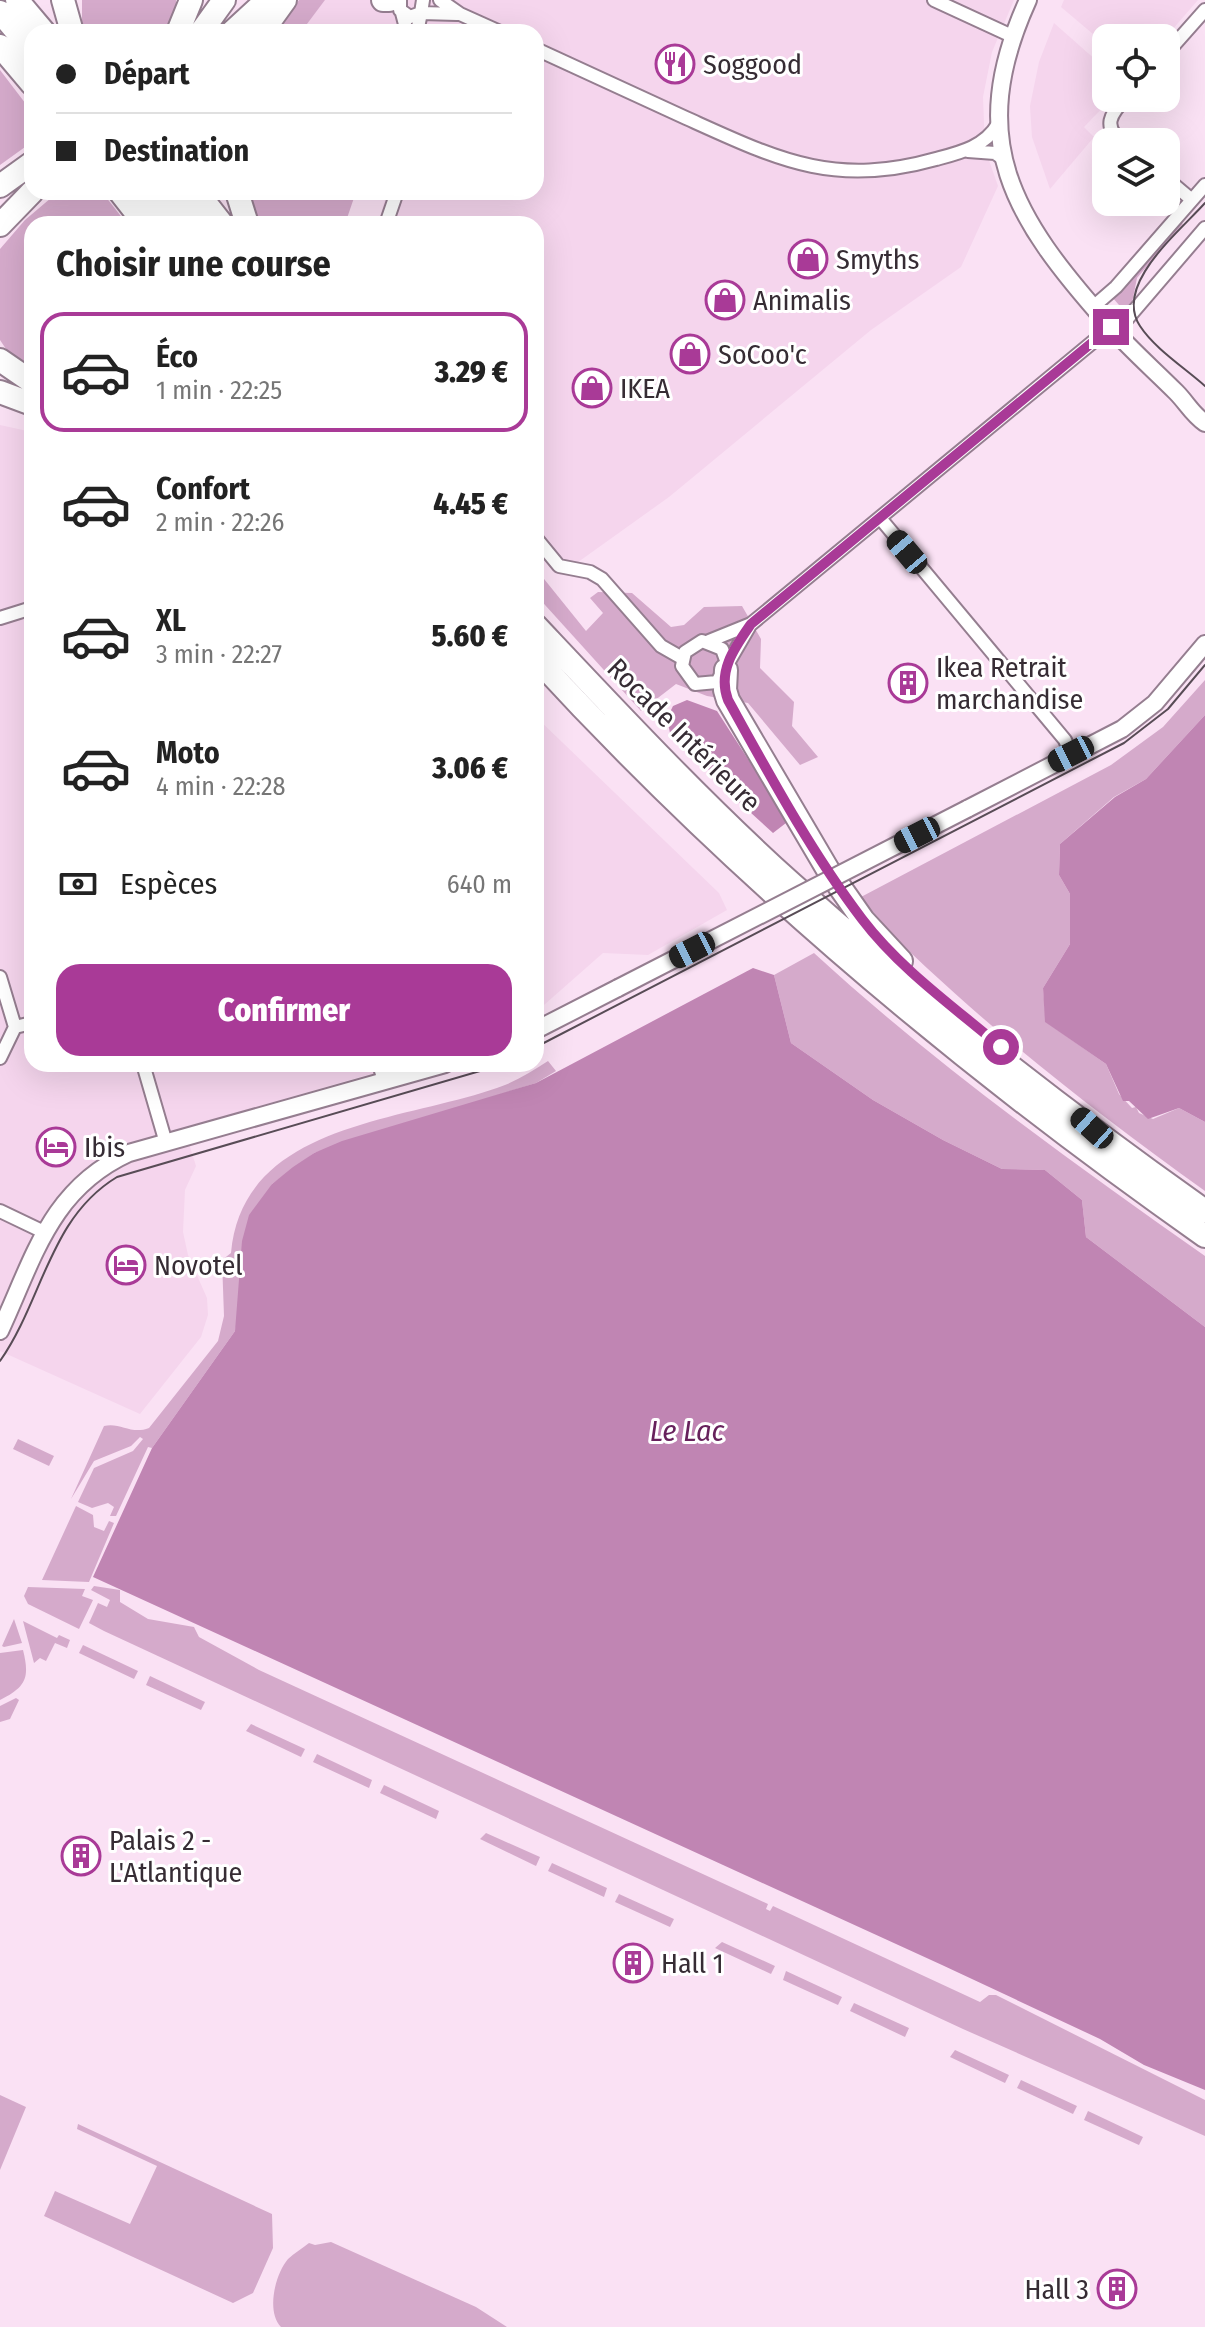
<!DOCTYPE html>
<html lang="fr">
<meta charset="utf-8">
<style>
body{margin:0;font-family:"Fira Sans Condensed",sans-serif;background:#f2f2f2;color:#222;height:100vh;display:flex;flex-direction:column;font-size:30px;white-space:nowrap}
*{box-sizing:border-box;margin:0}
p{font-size:26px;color:#767676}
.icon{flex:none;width:44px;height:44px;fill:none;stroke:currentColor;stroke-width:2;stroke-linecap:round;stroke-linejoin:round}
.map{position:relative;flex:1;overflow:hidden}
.side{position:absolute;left:24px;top:216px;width:520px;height:856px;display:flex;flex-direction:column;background:#fff;border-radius:24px;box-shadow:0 8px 32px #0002}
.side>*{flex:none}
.hud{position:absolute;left:24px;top:24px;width:520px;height:176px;border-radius:24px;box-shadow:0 8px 32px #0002;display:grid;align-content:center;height:176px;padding:0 32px;background:#fff}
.tools{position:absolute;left:1092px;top:24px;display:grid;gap:16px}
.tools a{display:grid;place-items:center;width:88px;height:88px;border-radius:16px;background:#fff;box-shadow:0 8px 32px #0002;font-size:40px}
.end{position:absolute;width:36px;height:36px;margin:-18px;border:10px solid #a93a97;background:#fff;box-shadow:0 0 0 4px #fff}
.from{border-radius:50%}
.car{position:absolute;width:24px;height:48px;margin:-24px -12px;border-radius:10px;box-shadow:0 0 6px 2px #0007;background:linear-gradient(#222 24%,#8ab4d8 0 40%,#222 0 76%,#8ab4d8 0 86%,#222 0)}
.hud b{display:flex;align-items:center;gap:28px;height:76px;font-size:30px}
.hud b+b{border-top:2px solid #e0e0e0}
.hud i{width:20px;height:20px;background:#222}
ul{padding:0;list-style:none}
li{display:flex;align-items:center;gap:24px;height:120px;margin:0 16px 12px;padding:0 16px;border:4px solid transparent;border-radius:24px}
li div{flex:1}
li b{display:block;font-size:30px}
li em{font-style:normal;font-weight:800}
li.selected{border-color:#a93a97}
li>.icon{width:72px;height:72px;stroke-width:1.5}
h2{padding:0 32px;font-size:36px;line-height:96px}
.pay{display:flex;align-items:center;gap:20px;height:88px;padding:0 32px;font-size:30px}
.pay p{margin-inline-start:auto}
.action{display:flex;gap:16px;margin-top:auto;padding:16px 32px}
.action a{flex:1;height:92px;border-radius:24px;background:#a93a97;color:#fff;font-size:32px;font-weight:800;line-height:92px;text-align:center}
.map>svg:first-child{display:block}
.built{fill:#f5d5ed}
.green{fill:#d5aacb}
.water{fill:#c085b3}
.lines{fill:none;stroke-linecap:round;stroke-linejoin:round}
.street-casing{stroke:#957e90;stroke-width:16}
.secondary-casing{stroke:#957e90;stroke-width:20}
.highway-casing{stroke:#957e90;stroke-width:26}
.street{stroke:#fff;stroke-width:12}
.secondary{stroke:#fff;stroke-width:16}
.highway{stroke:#fff;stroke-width:22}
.tram{stroke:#584c56;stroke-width:2}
.secondary-bridge-casing{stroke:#957e90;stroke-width:20;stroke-linecap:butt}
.secondary-bridge{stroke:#fff;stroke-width:16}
.route{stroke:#a93a97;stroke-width:10}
.labels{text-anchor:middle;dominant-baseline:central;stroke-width:6;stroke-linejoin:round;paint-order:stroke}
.poi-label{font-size:28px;fill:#362c34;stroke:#fff;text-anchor:start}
.street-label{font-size:28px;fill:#362c34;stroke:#fff}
.water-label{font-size:30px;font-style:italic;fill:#67215c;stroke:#fff}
</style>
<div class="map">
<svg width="1205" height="2327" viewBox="0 0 1205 2327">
<rect width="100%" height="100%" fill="#fae1f4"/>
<!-- built -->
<path class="built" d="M325 0H1014L992 52 983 97 985 149 998 186 961 267 871 330 669 497 560 575 536 546V224H378L387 192H536V32H301Z
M1064 0H1198L1165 38H1106V45L1061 7Z
M1054 23 1106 69V98H1112L1084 127 1094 137 1050 189 1032 137 1030 106 1039 62Z
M0 425 32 432V1064H423L367 1075 184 1128 196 1166 185 1190 183 1232 188 1255 207 1298 208 1315 201 1337 140 1414 0 1351Z
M536 717 719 893 727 910 648 955 603 953 536 1012Z"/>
<!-- green -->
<path class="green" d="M82 0H176V13L165 32H88L82 25Z
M299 0H325L301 32H275Z
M0 70 32 112V142L0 165Z
M58 192H102L127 224H32V366L8 352 0 340V249L25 220Z
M246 192H356L345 224H257Z
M1179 221 1183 224 1137 278 1131 308 1126 313 1112 297Z
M536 569 586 631 603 613 590 598 598 592 632 593 671 627 684 625 704 607 742 606 761 639 760 668 794 702 792 726 818 757 800 765 748 703 707 696 676 684 641 711 536 595Z
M1205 680V715L1146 779 1114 797 1060 844 1059 875 1070 894V944L1043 988 1046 1022 1106 1064 1119 1094 1132 1108 1136 1107 1139 1113 1153 1119 1179 1108 1205 1122V1191C1123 1132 1044 1072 969 1006 930 971 893 939 861 897L1111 765 1163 727Z
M814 953C936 1065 1070 1161 1205 1256V1327L1086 1237 1082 1200 1045 1170 1002 1169 943 1140 873 1100 791 1043 774 975Z
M548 1061 556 1071 536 1083 314 1153 272 1184 235 1331 152 1448 148 1447 116 1516H110L114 1507 108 1503 92 1508 78 1502 94 1468 133 1451 143 1439 140 1437 131 1446 94 1461 71 1499 104 1426C120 1422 131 1435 149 1428L218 1341 224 1316 222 1260 231 1253C243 1120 409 1122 505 1085 520 1079 534 1070 548 1061Z
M18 1439 54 1456 49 1466 13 1449Z
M76 1506 93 1515 94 1527 104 1531 109 1521 114 1523 89 1582 42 1580Z
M94 1586 120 1590V1602L148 1619 194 1627 199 1637 259 1670 755 1898 768 1904 766 1909 770 1911 773 1906 980 2002 989 1995H996L1205 2100V2136L963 2029 104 1631 89 1623 98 1603 107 1607 110 1600 91 1590Z
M28 1587 85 1589 82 1596 93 1600 79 1629 28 1604 24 1596Z
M14 1619 22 1643 4 1647 2 1646Z
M23 1621 57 1638 59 1635 70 1640 67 1648 55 1643 46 1661 40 1658 34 1663Z
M83 1645 138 1671 134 1679 79 1653Z
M23 1650C30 1678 26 1687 0 1700V1653Z
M150 1676 205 1702 201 1710 146 1685Z
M16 1698 19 1700 10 1719 0 1722V1706Z
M251 1724 305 1749 301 1757 246 1731Z
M317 1754 372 1780 369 1788 313 1762Z
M384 1785 439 1811 436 1819 380 1793Z
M486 1833 540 1857 536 1866 480 1839Z
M552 1863 607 1888 604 1897 548 1871Z
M619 1894 674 1919 670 1927 615 1902Z
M722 1942 775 1966 771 1974 715 1948Z
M786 1971 842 1997 838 2005 783 1980Z
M854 2003 909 2028 905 2037 850 2011Z
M955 2050 1009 2075 1005 2083 950 2057Z
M1021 2080 1077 2106 1073 2114 1017 2088Z
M0 2095 26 2107 0 2170Z
M1088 2111 1143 2137 1139 2145 1084 2120Z
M78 2124 272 2214 273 2248 253 2293 233 2303 44 2216 55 2191 130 2224 157 2166 77 2129Z
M331 2242 476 2307 507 2327H281C266 2312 275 2274 288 2259 294 2253 303 2248 309 2243L315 2245Z"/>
<!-- water -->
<path class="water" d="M687 700 717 711 784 815 786 823 773 833 739 802 726 779 711 772 670 733 667 718 673 706Z
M1205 715V1122L1179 1108 1148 1119 1129 1101H1123L1106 1064 1045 1022 1043 988 1070 944V894L1059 875 1060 844 1115 797 1146 779Z
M753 968 774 975 791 1043 873 1100 943 1140 1002 1169 1045 1170 1082 1200 1086 1237 1205 1327V2090L1144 2065 1100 2039 942 1965 93 1577 152 1448 235 1331 242 1241 249 1215 272 1184 293 1167 314 1153 342 1141 536 1083Z"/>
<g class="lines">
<defs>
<path id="street" d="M400 0V10L410 17 421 13 423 0
M440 0 460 14 500 32
M934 0 1012 36
M402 13 407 32
M417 32 421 13 457 14
M536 49C586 72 636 95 686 118 777 159 833 188 936 159 959 153 985 147 998 124
M1166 54 1205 10
M1123 142C1102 127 1110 114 1126 98
M968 151 995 153 1005 160
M1166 178 1192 200
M386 224 397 192
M1093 307 1116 287 1205 185
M880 518 1065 740 1071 754
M536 538 559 566 590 572 602 579 661 646 682 658
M0 618 32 608
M709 641 751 624 1111 327 1127 319 1205 228
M727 663 722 649 702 641 685 652 682 666 695 684 717 682 749 627
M0 977 15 1027 32 1023
M0 1058 15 1027
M143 1064 166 1143
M379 1064 384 1081
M0 1211 46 1233"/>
<path id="secondary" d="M1028 0C964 141 1013 217 1107 323 1129 348 1153 369 1176 392 1187 403 1192 414 1205 423
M967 809 1122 729 1155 703 1205 644
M536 1030 618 988
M0 1331C34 1258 50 1189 129 1153L445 1064"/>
<path id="highway" d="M17 0 44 32
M63 0 72 32
M383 0H389
M0 12 32 50
M178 32 191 0
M201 32 224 0
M232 32 267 0
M262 32 285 0
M0 46 32 84
M0 186 32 163
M120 192 145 224
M147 192 172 224
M173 192 199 224
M197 192 222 224
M237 192 247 224
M0 225 32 192
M0 360 32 382
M0 392 32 404
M536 626C619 714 702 803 792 884 923 1001 1062 1110 1205 1211
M536 658C736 876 963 1066 1205 1236
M726 670 725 690 728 700 828 870 863 920 901 961"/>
</defs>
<!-- street casing -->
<use href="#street" class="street-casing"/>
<!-- secondary casing -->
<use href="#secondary" class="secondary-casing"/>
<!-- highway casing -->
<use href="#highway" class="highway-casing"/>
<!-- street -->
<use href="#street" class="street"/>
<!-- secondary -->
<use href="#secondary" class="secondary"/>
<!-- highway -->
<use href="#highway" class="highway"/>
<!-- tram -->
<path class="tram" d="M1205 203C1179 232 1113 285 1140 326 1155 349 1185 368 1205 386
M536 1047 1124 743 1168 709 1205 665
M0 1361C43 1300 49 1218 117 1177L504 1064"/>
<defs>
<path id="secondary-bridge" d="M618 988 967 809"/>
</defs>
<!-- secondary-bridge casing -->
<use href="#secondary-bridge" class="secondary-bridge-casing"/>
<!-- secondary-bridge -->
<use href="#secondary-bridge" class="secondary-bridge"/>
</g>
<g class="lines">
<!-- route -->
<path class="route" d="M1001 1047C954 1007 900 969 862 919 811 852 769 774 728 700 717 671 735 647 751 624L1111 327"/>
</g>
<!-- icons -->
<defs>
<symbol id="restaurant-ring" viewBox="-11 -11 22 22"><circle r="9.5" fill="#fff" stroke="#a93a97" stroke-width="1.5"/><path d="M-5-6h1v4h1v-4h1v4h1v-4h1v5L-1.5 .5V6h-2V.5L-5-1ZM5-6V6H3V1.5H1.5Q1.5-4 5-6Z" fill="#a93a97"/></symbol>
<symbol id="shop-ring" viewBox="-11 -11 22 22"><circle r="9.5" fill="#fff" stroke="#a93a97" stroke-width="1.5"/><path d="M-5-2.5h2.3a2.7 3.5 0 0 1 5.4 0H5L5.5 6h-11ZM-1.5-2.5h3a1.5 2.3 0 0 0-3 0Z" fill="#a93a97"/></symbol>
<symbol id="building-ring" viewBox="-11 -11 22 22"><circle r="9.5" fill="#fff" stroke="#a93a97" stroke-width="1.5"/><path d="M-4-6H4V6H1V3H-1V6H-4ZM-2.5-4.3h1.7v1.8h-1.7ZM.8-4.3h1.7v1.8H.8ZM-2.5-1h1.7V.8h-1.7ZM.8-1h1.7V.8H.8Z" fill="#a93a97"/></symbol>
<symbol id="hotel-ring" viewBox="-11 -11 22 22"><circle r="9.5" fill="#fff" stroke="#a93a97" stroke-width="1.5"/><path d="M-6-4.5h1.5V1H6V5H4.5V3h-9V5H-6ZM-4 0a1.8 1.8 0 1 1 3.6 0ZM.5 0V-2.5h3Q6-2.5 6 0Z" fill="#a93a97"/></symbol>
</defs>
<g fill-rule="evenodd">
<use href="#restaurant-ring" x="653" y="42" width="44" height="44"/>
<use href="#shop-ring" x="786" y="237" width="44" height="44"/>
<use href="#shop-ring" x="703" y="278" width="44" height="44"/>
<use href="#shop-ring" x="668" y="332" width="44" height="44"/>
<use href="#shop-ring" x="570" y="366" width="44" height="44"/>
<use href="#building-ring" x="886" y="661" width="44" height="44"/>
<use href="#hotel-ring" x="34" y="1125" width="44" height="44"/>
<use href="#hotel-ring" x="104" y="1243" width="44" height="44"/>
<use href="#building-ring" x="59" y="1834" width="44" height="44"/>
<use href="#building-ring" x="611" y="1941" width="44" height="44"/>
<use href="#building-ring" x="1095" y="2267" width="44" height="44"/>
</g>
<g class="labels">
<!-- poi labels -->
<g class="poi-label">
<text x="703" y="64">Soggood</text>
<text x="836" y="259">Smyths</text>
<text x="753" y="300">Animalis</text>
<text x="718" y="354">SoCoo'c</text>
<text x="620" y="388">IKEA</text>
<text x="936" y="667">Ikea Retrait<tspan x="936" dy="32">marchandise</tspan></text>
<text x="84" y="1147">Ibis</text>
<text x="154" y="1265">Novotel</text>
<text x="109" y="1840">Palais 2 -<tspan x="109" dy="32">L'Atlantique</tspan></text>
<text x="661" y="1963">Hall 1</text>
<text x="1089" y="2289" text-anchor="end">Hall 3</text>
</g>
<!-- street labels -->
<g class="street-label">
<text transform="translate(684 735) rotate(45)">Rocade Intérieure</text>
</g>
<!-- water labels -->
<g class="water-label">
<text x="687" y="1431">Le Lac</text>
</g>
</g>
</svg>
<div class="tools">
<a><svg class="icon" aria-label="locate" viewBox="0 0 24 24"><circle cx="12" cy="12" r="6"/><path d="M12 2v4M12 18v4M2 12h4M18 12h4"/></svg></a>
<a><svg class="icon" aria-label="layers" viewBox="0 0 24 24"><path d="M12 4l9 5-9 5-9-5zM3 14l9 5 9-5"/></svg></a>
</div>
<i class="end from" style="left:1001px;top:1047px"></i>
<i class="end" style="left:1111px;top:327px"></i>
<i class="car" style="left:907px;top:552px;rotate:320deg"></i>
<i class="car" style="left:1071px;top:754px;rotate:243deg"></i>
<i class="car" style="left:917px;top:835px;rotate:243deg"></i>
<i class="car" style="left:692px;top:950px;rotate:243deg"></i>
<i class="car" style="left:1092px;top:1128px;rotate:312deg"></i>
<div class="hud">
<b><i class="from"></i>Départ</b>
<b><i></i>Destination</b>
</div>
<section class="side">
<h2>Choisir une course</h2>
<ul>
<li class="selected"><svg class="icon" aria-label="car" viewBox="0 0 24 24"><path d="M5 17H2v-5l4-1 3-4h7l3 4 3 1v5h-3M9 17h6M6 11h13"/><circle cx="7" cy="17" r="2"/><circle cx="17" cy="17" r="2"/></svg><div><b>Éco</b><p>1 min · 22:25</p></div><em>3.29 €</em></li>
<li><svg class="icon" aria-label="car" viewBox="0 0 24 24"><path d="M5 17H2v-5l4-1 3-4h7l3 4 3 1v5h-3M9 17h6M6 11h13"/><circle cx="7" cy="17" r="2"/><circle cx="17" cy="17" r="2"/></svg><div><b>Confort</b><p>2 min · 22:26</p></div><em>4.45 €</em></li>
<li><svg class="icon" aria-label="car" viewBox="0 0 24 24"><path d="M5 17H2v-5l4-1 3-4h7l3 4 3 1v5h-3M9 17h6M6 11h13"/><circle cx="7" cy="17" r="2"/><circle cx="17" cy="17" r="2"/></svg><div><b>XL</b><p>3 min · 22:27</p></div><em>5.60 €</em></li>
<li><svg class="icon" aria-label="car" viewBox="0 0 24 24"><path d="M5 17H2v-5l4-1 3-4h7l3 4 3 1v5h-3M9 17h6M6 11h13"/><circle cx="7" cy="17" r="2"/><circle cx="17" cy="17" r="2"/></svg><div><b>Moto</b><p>4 min · 22:28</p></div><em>3.06 €</em></li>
</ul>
<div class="pay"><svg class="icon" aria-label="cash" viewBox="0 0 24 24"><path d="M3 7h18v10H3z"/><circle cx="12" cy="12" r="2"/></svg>Espèces<p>640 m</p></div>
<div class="action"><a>Confirmer</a></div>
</section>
</div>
